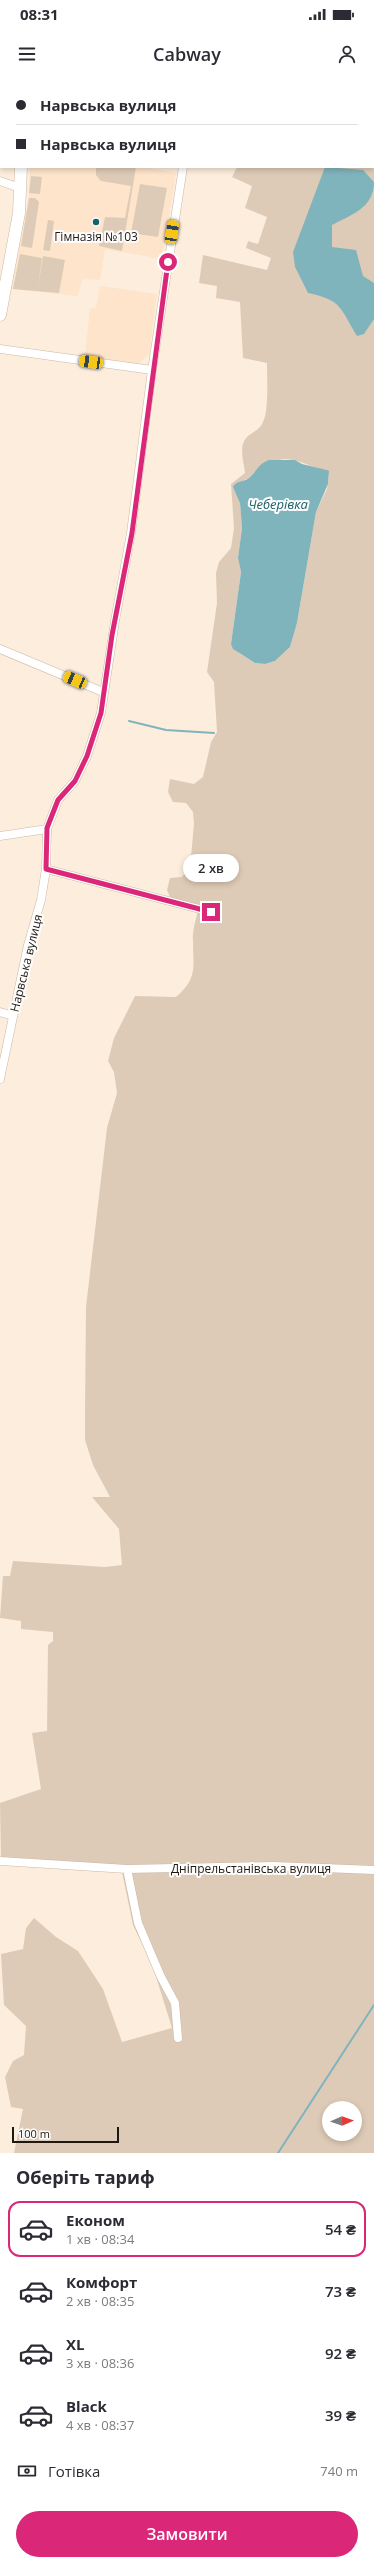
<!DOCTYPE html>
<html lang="uk">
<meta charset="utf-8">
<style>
body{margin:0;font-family:"Open Sans",sans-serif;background:#f2f2f3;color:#2b2b33;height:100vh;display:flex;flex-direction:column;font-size:15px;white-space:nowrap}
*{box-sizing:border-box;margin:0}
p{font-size:13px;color:#7c7c81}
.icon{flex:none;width:22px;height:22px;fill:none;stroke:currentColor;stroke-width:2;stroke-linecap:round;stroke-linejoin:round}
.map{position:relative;height:2073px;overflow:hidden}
.sheet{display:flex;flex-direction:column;background:#fff;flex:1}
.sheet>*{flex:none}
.guide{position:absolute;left:0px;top:0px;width:374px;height:88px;box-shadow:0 2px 6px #0003;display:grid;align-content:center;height:88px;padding:0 16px;background:#fff}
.needle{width:26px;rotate:88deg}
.fabs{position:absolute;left:322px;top:2021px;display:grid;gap:8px}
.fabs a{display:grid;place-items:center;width:40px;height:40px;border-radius:50%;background:#fff;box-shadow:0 2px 6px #0003;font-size:20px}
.scale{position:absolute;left:12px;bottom:10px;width:107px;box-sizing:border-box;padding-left:4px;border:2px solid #1f1811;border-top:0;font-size:11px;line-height:14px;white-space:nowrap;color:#1f1811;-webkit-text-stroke:3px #fdfdfd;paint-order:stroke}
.end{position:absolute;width:18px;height:18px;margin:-9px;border:5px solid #db2777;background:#fff;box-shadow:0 0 0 2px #fff}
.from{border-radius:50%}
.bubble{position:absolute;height:28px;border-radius:14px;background:#fff;box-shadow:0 2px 6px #0003;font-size:13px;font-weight:600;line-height:28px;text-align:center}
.car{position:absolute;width:12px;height:24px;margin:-12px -6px;border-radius:5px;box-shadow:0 0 3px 1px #0007;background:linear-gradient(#f5c518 24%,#345 0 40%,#f5c518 0 76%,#345 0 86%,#f5c518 0)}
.guide b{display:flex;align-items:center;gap:14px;height:38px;font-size:15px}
.guide b+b{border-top:1px solid #e1e1e2}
.guide i{width:10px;height:10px;background:#2b2b33}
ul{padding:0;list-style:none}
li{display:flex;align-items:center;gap:12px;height:56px;margin:0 8px 6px;padding:0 8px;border:2px solid transparent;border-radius:12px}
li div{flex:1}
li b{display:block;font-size:15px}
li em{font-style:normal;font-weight:600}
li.selected{border-color:#db2777}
li>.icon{width:36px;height:36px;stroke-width:1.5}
h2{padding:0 16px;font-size:18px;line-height:48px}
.pay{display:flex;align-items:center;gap:10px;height:44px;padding:0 16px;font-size:15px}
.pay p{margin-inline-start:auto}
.button{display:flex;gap:8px;margin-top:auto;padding:8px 16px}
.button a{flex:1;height:46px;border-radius:24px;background:#db2777;color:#fff;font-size:16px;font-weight:600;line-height:46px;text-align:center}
.status{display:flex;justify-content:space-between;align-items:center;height:28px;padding:0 20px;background:#fff;direction:ltr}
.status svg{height:11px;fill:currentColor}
header{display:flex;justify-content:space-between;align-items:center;height:52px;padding:0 16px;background:#fff;font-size:18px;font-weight:600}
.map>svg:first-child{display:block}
.built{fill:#fde4ca}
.green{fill:#decbb7;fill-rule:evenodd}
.water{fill:#80b4bd}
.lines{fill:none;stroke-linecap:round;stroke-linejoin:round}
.stream{stroke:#80b4bd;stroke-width:2}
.street-casing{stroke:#ccb9a6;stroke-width:9}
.secondary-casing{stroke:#ccb9a6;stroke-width:13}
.street{stroke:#fff;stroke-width:8}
.secondary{stroke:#fff;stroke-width:12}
.route{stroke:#db2777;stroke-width:5}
.poi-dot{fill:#15626c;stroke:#fdfdfd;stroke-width:1.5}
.labels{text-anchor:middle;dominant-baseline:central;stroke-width:4;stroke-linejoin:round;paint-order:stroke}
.poi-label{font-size:12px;fill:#1f1811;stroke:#fdfdfd}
.street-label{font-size:12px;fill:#1f1811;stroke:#fdfdfd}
.water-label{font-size:13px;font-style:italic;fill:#1b616b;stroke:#fdfdfd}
</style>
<div class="status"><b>08:31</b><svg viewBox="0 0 49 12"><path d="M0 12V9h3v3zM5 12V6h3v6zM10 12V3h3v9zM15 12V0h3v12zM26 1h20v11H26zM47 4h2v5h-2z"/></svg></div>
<header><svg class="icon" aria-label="menu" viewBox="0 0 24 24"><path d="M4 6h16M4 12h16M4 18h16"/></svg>Cabway<svg class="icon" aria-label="person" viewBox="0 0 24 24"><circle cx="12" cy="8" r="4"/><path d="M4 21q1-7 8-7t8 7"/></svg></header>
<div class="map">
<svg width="374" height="2073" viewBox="0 0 374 2073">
<rect width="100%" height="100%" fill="#fceddd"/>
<!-- built -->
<path class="built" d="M30 87H144L176 93 162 179 105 169 100 200 83 199 77 216 12 209 29 116Z
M100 206 157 214 149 274 138 284 85 276 90 228H96Z"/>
<!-- green -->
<path class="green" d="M300 0H374V2073H14L23 2029 11 2027 5 1997 13 1981 24 1975 26 1946 4 1925 1 1874 23 1869 26 1848 34 1838 56 1857 78 1871 103 1909 122 1962 172 1948 153 1887 133 1845 122 1792 1 1778 0 1723 41 1709 32 1653 47 1651 48 1565 53 1561V1552L21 1549V1541L0 1538 3 1496H10L13 1481 105 1487 122 1485 119 1449 92 1417H110L93 1385 85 1360V1330L86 1227 107 1048 117 1013 114 992 108 981 114 958 135 916 176 917C198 898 193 887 193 861 192 851 196 840 198 830L172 822 167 810 170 798 182 797 190 787 194 744 193 732 186 723 173 722 168 712 170 699 194 704 203 697 211 662 217 652 214 602 207 592 217 523 216 493 219 482 231 468 234 448 231 404 245 393C244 382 238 366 247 357 252 352 260 350 263 342 269 331 267 297 267 283L243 278 240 222 216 218 217 206 199 203 203 175 267 190 271 178 246 168 248 161 258 164 267 137 245 128 252 106 232 97 237 87H373V1ZM285 379C299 379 312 388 327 390L329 396 327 409 316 432 297 543 290 567 275 581 265 584 255 583 239 573 231 564 241 492 238 478 242 448 240 423 243 400 248 399 264 382ZM329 2028H355V2054H329Z
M96 87H136L122 171 99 166 105 137 125 138 131 106 101 101 96 95Z
M31 96 42 97 40 114 29 113Z
M140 104 167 108 158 157 131 153Z
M29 118H35L39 122 32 168 21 166Z
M48 140 54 141 50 171 43 170Z
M20 174 42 178 38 207 43 176 65 180 59 213 13 209Z"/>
<!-- water -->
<path class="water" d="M325 87 363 90 374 102C374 128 351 135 332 145V167L356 170 363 196 374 203V239L364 254 357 256C340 228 342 220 308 213L295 187 293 172Z
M269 380H295L302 384 327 390 329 391 328 404 316 432 297 543 290 567 275 581 265 584 255 583 233 569 231 564 241 492 238 478 242 448 240 423 233 407C236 400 245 402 249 398 257 391 259 383 269 380Z"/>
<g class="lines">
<!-- stream -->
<path class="stream" d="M129 641 166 650 214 653
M278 2073 374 1925"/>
<defs>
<path id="street" d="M184 1V0
M0 101 20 108
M0 269 152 290
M0 569 103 612
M0 756 47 749
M46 789 211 832
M0 932 13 936
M0 999 28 865 41 820 46 789 47 749 58 720 75 701 87 676 101 633 115 541 131 453 152 290 183 87
M0 1781 127 1789 273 1786 374 1790
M127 1789 138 1843 161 1897 175 1923 178 1958"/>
<path id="secondary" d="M45 1 46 0
M0 235 19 133 21 87"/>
</defs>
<!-- street casing -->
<use href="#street" class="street-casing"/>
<!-- secondary casing -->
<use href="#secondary" class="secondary-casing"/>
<!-- street -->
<use href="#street" class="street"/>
<!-- secondary -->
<use href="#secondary" class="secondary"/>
</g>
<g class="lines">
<!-- route -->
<path class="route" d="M168 182 132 453 112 555 101 633 87 676 75 701 58 720 47 748 46 789 211 832"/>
</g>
<!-- markers -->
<circle class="poi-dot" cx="96" cy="142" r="4"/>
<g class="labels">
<!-- poi labels -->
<g class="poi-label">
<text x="96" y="156">Гімназія №103</text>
</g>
<!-- street labels -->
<g class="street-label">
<text transform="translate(26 883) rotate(-76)">Нарвська вулиця</text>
<text x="251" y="1788">Дніпрельстанівська вулиця</text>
</g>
<!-- water labels -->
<g class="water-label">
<text x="278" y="424">Чеберівка</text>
</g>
</g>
</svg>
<div class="fabs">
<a><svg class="needle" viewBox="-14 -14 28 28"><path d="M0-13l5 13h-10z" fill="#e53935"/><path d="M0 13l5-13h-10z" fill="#7c7c81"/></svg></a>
</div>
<div class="scale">100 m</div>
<i class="end from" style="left:168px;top:182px"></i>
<i class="end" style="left:211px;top:832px"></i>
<div class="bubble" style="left:183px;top:774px;width:56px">2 хв</div>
<i class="car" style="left:172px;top:152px;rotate:9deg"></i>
<i class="car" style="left:91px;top:282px;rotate:278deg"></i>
<i class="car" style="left:75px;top:600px;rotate:293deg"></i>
<div class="guide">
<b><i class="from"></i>Нарвська вулиця</b>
<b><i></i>Нарвська вулиця</b>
</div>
</div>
<section class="sheet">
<h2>Оберіть тариф</h2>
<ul>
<li class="selected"><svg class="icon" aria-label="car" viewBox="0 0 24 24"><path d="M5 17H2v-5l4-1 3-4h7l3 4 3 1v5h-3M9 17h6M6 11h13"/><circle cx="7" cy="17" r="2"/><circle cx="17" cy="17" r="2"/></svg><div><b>Економ</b><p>1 хв · 08:34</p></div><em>54 ₴</em></li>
<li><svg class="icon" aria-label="car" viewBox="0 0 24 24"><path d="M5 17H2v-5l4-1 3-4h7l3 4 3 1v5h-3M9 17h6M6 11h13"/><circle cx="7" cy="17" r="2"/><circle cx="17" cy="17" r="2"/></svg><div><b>Комфорт</b><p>2 хв · 08:35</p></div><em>73 ₴</em></li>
<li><svg class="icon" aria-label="car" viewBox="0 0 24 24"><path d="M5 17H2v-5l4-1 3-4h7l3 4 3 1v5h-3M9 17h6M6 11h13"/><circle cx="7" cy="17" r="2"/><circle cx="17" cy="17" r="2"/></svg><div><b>XL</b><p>3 хв · 08:36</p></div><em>92 ₴</em></li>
<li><svg class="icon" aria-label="car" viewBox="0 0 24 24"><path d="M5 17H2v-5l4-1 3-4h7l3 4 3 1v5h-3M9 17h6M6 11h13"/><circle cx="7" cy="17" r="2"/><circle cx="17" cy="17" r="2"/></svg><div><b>Black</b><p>4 хв · 08:37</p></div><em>39 ₴</em></li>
</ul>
<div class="pay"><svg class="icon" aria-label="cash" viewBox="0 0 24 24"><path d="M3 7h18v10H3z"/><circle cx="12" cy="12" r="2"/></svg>Готівка<p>740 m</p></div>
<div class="button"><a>Замовити</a></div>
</section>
